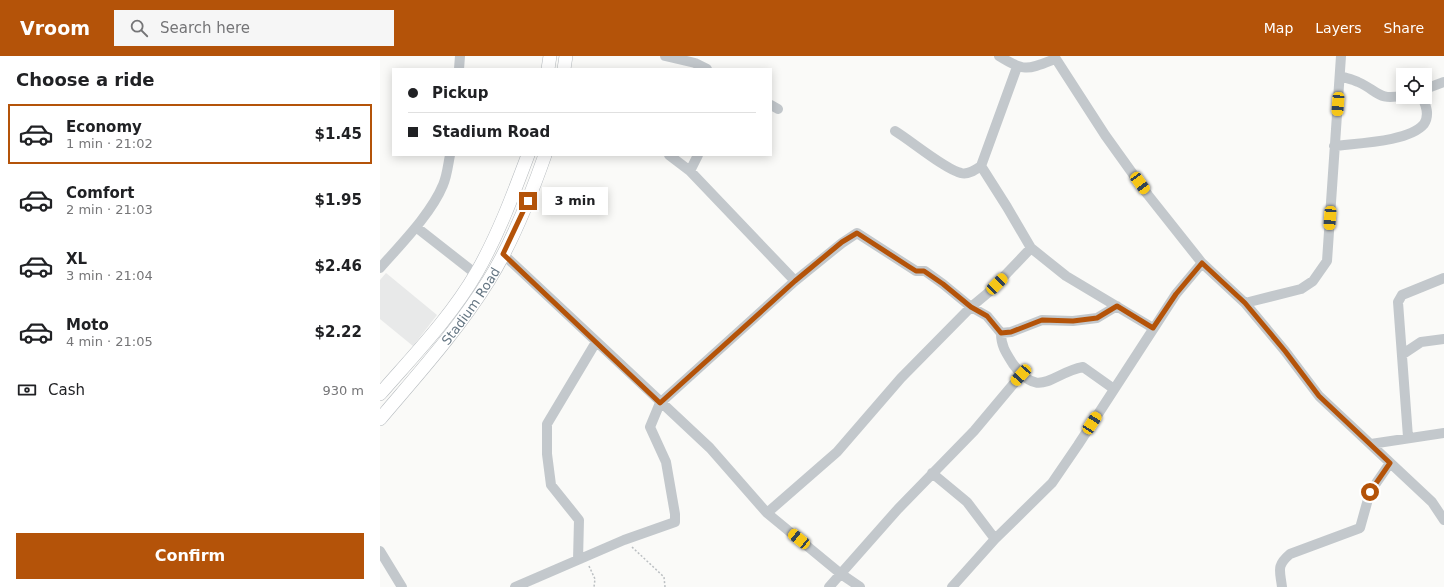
<!DOCTYPE html>
<meta charset="utf-8">
<style>
body{margin:0;font-family:"DejaVu Sans",sans-serif;background:#f6f6f6;color:#202124;height:100vh;display:flex;flex-direction:column;font-size:15px;white-space:nowrap}
*{box-sizing:border-box;margin:0}
p{font-size:13px;color:#757577}
.icon{flex:none;width:22px;height:22px;fill:none;stroke:currentColor;stroke-width:2;stroke-linecap:round;stroke-linejoin:round}
.map{position:relative;flex:1;overflow:hidden}
.sheet{display:flex;flex-direction:column;background:#fff;width:380px}
.sheet>*{flex:none}
.guide{position:absolute;left:12px;top:12px;width:380px;height:88px;border-radius:0px;box-shadow:0 2px 10px #0003;display:grid;align-content:center;height:88px;padding:0 16px;background:#fff}
.controls{position:absolute;left:1016px;top:12px;display:grid;gap:8px}
.controls a{display:grid;place-items:center;width:36px;height:36px;border-radius:0px;background:#fff;box-shadow:0 2px 10px #0003;font-size:20px}
.end{position:absolute;width:18px;height:18px;margin:-9px;border:5px solid #b45309;background:#fff;box-shadow:0 0 0 2px #fff}
.from{border-radius:50%}
.bubble{position:absolute;height:28px;border-radius:0px;background:#fff;box-shadow:0 2px 10px #0003;font-size:13px;font-weight:700;line-height:28px;text-align:center}
.car{position:absolute;width:12px;height:24px;margin:-12px -6px;border-radius:5px;box-shadow:0 0 3px 1px #0007;background:linear-gradient(#f5c518 24%,#345 0 40%,#f5c518 0 76%,#345 0 86%,#f5c518 0)}
.guide b{display:flex;align-items:center;gap:14px;height:38px;font-size:15px}
.guide b+b{border-top:1px solid #e0e0e0}
.guide i{width:10px;height:10px;background:#202124}
ul{padding:0;list-style:none}
li{display:flex;align-items:center;gap:12px;height:60px;margin:0 8px 6px;padding:0 8px;border:2px solid transparent;border-radius:0px}
li div{flex:1}
li b{display:block;font-size:15px}
li em{font-style:normal;font-weight:700}
li.selected{border-color:#b45309}
li>.icon{width:36px;height:36px;stroke-width:1.5}
h2{padding:0 16px;font-size:18px;line-height:48px}
.pay{display:flex;align-items:center;gap:10px;height:44px;padding:0 16px;font-size:15px}
.pay p{margin-inline-start:auto}
.button{display:flex;gap:8px;margin-top:auto;padding:8px 16px}
.button a{flex:1;height:46px;border-radius:0px;background:#b45309;color:#fff;font-size:16px;font-weight:700;line-height:46px;text-align:center}
header{display:flex;align-items:center;gap:24px;box-sizing:border-box;height:56px;padding:0 20px;background:#b45309;color:#fff}
header strong{font-size:19px}
nav{display:flex;gap:22px;margin-inline-start:auto;font-size:14px}
.search{width:280px;height:36px;background:#f6f6f6;display:flex;align-items:center;gap:10px;box-sizing:border-box;padding:0 14px;border-radius:0px;color:#757577;font-size:15px}
main{display:flex;flex:1;min-height:0}
.map>svg:first-child{display:block}
.built{fill:#e8e9e9}
.lines{fill:none;stroke-linecap:round;stroke-linejoin:round}
.major-casing{stroke:#b5babe;stroke-width:14}
.path{stroke:#bbbfc2;stroke-width:1.5;stroke-dasharray:2 2;stroke-linecap:butt}
.minor{stroke:#c3c8cc;stroke-width:10}
.major{stroke:#fff;stroke-width:13}
.route{stroke:#b45309;stroke-width:5}
.labels{text-anchor:middle;dominant-baseline:central;stroke-width:4;stroke-linejoin:round;paint-order:stroke}
.street-label{font-size:13px;fill:#657683;stroke:#fff}
</style>
<header>
<strong>Vroom</strong>
<div class="search"><svg class="icon" aria-label="search" viewBox="0 0 24 24"><circle cx="10" cy="10" r="6"/><path d="M15 15l6 6"/></svg>Search here</div>
<nav><a>Map</a><a>Layers</a><a>Share</a></nav>
</header>
<main>
<section class="sheet">
<h2>Choose a ride</h2>
<ul>
<li class="selected"><svg class="icon" aria-label="car" viewBox="0 0 24 24"><path d="M5 17H2v-5l4-1 3-4h7l3 4 3 1v5h-3M9 17h6M6 11h13"/><circle cx="7" cy="17" r="2"/><circle cx="17" cy="17" r="2"/></svg><div><b>Economy</b><p>1 min · 21:02</p></div><em>$1.45</em></li>
<li><svg class="icon" aria-label="car" viewBox="0 0 24 24"><path d="M5 17H2v-5l4-1 3-4h7l3 4 3 1v5h-3M9 17h6M6 11h13"/><circle cx="7" cy="17" r="2"/><circle cx="17" cy="17" r="2"/></svg><div><b>Comfort</b><p>2 min · 21:03</p></div><em>$1.95</em></li>
<li><svg class="icon" aria-label="car" viewBox="0 0 24 24"><path d="M5 17H2v-5l4-1 3-4h7l3 4 3 1v5h-3M9 17h6M6 11h13"/><circle cx="7" cy="17" r="2"/><circle cx="17" cy="17" r="2"/></svg><div><b>XL</b><p>3 min · 21:04</p></div><em>$2.46</em></li>
<li><svg class="icon" aria-label="car" viewBox="0 0 24 24"><path d="M5 17H2v-5l4-1 3-4h7l3 4 3 1v5h-3M9 17h6M6 11h13"/><circle cx="7" cy="17" r="2"/><circle cx="17" cy="17" r="2"/></svg><div><b>Moto</b><p>4 min · 21:05</p></div><em>$2.22</em></li>
</ul>
<div class="pay"><svg class="icon" aria-label="cash" viewBox="0 0 24 24"><path d="M3 7h18v10H3z"/><circle cx="12" cy="12" r="2"/></svg>Cash<p>930 m</p></div>
<div class="button"><a>Confirm</a></div>
</section>
<div class="map">
<svg width="1064" height="531" viewBox="0 0 1064 531">
<rect width="100%" height="100%" fill="#fafaf8"/>
<!-- built -->
<path class="built" d="M6 217 57 259 33 290 0 263V224Z"/>
<g class="lines">
<defs>
<g id="major">
<path d="M168 13 170 0"/>
<path d="M184 13 186 0"/>
<path d="M0 338C34 299 71 261 97 216 118 179 133 139 148 99"/>
<path id="s1" d="M0 363C38 318 78 274 109 224 133 185 150 142 165 99"/>
</g>
</defs>
<!-- major casing -->
<use href="#major" class="major-casing"/>
<!-- path -->
<path class="path" d="M252 491 284 521 285 531
M209 510 215 523 214 531"/>
<!-- minor -->
<path class="minor" d="M285 0 315 7 327 13
M619 0C645 16 647 14 675 3
M674 0 725 79 768 139 822 207 865 247 905 295 939 340 1052 446 1064 464
M79 13 80 0
M960 20C965 22 972 23 978 26 997 34 999 46 1023 39
M1045 33 1064 26
M391 49 398 53
M515 75C530 84 566 114 581 117 588 119 595 114 601 110L637 11
M954 90C977 87 1029 86 1044 68 1050 59 1046 49 1042 41
M289 99 310 115 415 225
M601 110 627 151 651 192 686 220 773 272
M310 115 318 99
M36 171 96 218
M123 198 330 392 387 457 461 518 480 531
M0 212C21 188 51 158 63 129 67 120 68 109 70 99
M865 247 921 233 933 225 947 205 961 0
M621 277 631 276 662 264 693 265 717 262 737 250
M1023 298 1041 286 1064 283
M1028 381 1018 246 1022 239 1064 222
M991 388 1064 377
M552 417 587 446 615 483
M387 457 457 396 521 322 591 251 609 236 651 192
M0 495 22 531
M198 504 199 464 171 429 167 398V368L216 286
M135 531 244 484 295 466V458L286 406 270 371 280 347 415 225 462 187 477 177 536 215H545L563 228 591 251 607 260 621 277C621 290 626 297 633 308 660 345 671 317 703 311L734 333
M449 531 518 453 594 375 641 319
M572 531 615 483 672 427 698 389 796 238 822 207
M902 531C900 514 896 510 910 498L980 472 990 436 1010 407"/>
<!-- major -->
<use href="#major" class="major"/>
</g>
<g class="lines">
<!-- route -->
<path class="route" d="M148 145 123 198 280 347 415 225 462 186 477 177 528 210 536 215H544L563 228 591 251 607 260 621 277 631 276 662 264 693 265 717 262 737 250 773 272 796 238 822 207 865 247 905 295 939 340 1010 407 990 436"/>
</g>
<g class="labels">
<!-- street labels -->
<g class="street-label">
<text stroke="none"><textPath href="#s1" startOffset="145">Stadium Road</textPath></text>
</g>
</g>
</svg>
<div class="controls">
<a><svg class="icon" aria-label="locate" viewBox="0 0 24 24"><circle cx="12" cy="12" r="6"/><path d="M12 2v4M12 18v4M2 12h4M18 12h4"/></svg></a>
</div>
<i class="end from" style="left:990px;top:436px"></i>
<i class="end" style="left:148px;top:145px"></i>
<div class="bubble" style="left:162px;top:131px;width:66px">3 min</div>
<i class="car" style="left:958px;top:48px;rotate:184deg"></i>
<i class="car" style="left:760px;top:127px;rotate:144deg"></i>
<i class="car" style="left:950px;top:162px;rotate:184deg"></i>
<i class="car" style="left:617px;top:228px;rotate:45deg"></i>
<i class="car" style="left:641px;top:319px;rotate:222deg"></i>
<i class="car" style="left:712px;top:367px;rotate:33deg"></i>
<i class="car" style="left:419px;top:483px;rotate:309deg"></i>
<div class="guide">
<b><i class="from"></i>Pickup</b>
<b><i></i>Stadium Road</b>
</div>
</div>
</main>
